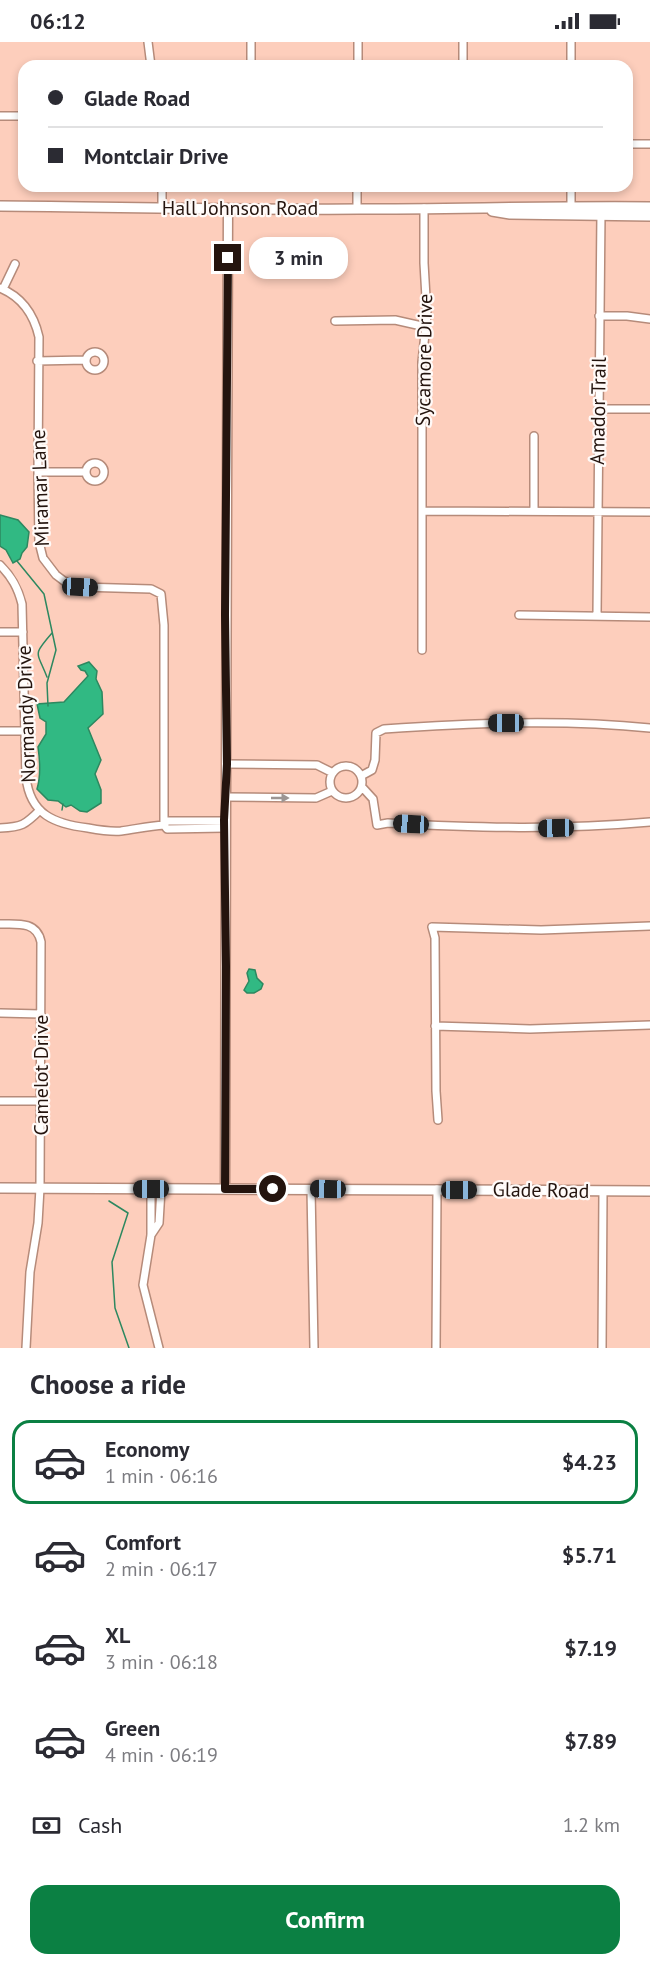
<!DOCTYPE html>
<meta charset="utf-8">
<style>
body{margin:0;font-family:"PT Sans",sans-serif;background:#f7f7f7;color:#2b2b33;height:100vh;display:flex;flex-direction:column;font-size:22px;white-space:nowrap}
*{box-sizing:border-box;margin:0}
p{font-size:20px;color:#7c7c81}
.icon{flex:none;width:33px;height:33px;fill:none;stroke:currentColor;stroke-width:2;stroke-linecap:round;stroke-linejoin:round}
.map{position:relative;height:1306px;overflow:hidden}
.panel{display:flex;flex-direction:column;background:#fff;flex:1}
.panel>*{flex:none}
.banner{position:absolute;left:18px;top:18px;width:615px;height:132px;border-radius:18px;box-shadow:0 3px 9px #0003;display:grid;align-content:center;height:132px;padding:0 30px;background:#fff}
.end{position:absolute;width:27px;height:27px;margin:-14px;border:8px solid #24140e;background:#fff;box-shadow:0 0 0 3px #fff}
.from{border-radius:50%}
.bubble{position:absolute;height:42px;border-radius:18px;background:#fff;box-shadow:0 3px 9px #0003;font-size:20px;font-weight:600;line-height:42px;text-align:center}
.car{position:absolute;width:18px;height:36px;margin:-18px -9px;border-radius:8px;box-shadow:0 0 4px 2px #0007;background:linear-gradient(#222 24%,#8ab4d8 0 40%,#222 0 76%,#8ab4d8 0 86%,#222 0)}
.banner b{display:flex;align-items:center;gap:21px;height:57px;font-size:22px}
.banner b+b{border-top:2px solid #e1e1e2}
.banner i{width:15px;height:15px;background:#2b2b33}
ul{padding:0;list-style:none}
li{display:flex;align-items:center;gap:18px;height:84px;margin:0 12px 9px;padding:0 18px;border:3px solid transparent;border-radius:18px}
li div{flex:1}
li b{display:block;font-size:22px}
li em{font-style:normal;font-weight:600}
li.active{border-color:#0b8043}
li>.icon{width:54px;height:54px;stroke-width:1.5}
h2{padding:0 30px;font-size:27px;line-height:72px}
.pay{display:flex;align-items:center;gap:15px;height:66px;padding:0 30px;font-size:22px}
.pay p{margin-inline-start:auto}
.cta{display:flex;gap:12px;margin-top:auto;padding:12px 30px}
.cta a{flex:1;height:69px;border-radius:18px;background:#0b8043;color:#fff;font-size:24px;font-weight:600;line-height:69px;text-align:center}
.status{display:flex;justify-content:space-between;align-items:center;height:42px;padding:0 30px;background:#fff;direction:ltr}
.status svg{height:16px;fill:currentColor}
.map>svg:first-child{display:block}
.water{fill:#31b983;stroke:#2d8860;stroke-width:1.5}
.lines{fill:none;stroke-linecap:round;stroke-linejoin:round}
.stream{stroke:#2d8860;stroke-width:1.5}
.minor-casing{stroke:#b68b7a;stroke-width:10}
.tertiary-casing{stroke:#b68b7a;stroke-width:11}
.secondary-casing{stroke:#b68b7a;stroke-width:12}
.minor{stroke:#fff;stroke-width:7}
.tertiary{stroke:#fff;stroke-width:8}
.secondary{stroke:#fff;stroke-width:9}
.oneway{fill:#9c9593}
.route{stroke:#24140e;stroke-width:8}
.labels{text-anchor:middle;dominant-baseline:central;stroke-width:4.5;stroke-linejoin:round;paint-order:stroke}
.street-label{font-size:20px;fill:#24140e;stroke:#fffaf8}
</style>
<div class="status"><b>06:12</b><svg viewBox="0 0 49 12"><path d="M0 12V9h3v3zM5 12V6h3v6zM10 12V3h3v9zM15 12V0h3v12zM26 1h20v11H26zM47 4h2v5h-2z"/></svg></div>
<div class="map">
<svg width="650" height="1306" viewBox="0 0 650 1306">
<rect width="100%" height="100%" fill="#fdcebc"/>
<!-- water -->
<path class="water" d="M0 473 18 478 29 490 27 505 22 511 20 517 13 521 6 508 0 504Z
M89 620 97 629 96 637 102 650 103 672 88 686 101 718 95 732 101 748V761L87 770 80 769 71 763 66 765 58 759 48 758 37 747C41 734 40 719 38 705L46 692V680L40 676 37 662 64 660 88 634 85 629 81 628 78 624Z
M249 927 255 928 257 936 263 942 261 947 254 951H247L244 948 249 939 247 931Z"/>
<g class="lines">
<!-- stream -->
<path class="stream" d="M17 519 44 552 56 608 47 641 48 664
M47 635C37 609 32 614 52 591
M62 768 63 762
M109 1159 128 1171 112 1220 115 1266 129 1306"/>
<defs>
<path id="minor" d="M148 0 151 24
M358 0V24
M251 24V0
M463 24V0
M571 24V0
M0 74H24
M627 102H650
M162 144V166
M357 167V144
M571 168V144
M0 246C22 255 34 273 39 295L38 430 39 500 43 516 56 533 64 539 80 545 151 547 161 552 164 583V783L167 787 225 786
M3 247 15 222
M599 274H627L650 277
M335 279 395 278 426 285
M86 319a9 9 0 1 1 18 0a9 9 0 1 1-18 0Z
M37 319 86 318
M598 367H650
M534 394V469
M86 430a9 9 0 1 1 18 0a9 9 0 1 1-18 0Z
M38 430H86
M423 469 650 470
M0 523C12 535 18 546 22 562L26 735C30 773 55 782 88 786 99 788 111 790 121 789 136 787 149 784 164 783L167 779H224
M519 573 650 575
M597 573 601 171
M0 590H23
M422 608V320L427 273 424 221V166
M0 689H25
M227 722 317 723 333 731
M330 740a16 16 0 1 1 32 0a16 16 0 1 1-32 0Z
M361 734 372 728 375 718 376 691 384 687C473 681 561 677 650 686
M362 745 373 757 377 783 388 781C478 786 561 788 650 780
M226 755 316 756 332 749
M0 786C22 785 25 783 40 768
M0 882C17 882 37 879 41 900L40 1146 38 1181 30 1230 26 1306
M0 971 41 972
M435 984 530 987 650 983
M0 1059H40
M438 1078 436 1049 435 896 432 885 541 888 650 884
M151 1147V1193L143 1243 159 1306
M311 1147 314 1306
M151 1193 159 1181 161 1147
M436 1306 437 1147
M602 1306 603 1149"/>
<path id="tertiary" d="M225 1147C227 820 225 493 228 166"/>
<path id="secondary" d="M0 164C120 165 239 168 359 167 456 167 553 164 650 165
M492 169 510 172 650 174
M0 1146 650 1149"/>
</defs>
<!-- minor casing -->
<use href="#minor" class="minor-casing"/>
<!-- tertiary casing -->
<use href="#tertiary" class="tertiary-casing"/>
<!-- secondary casing -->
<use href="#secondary" class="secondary-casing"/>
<!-- minor -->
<use href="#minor" class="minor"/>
<!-- tertiary -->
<use href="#tertiary" class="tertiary"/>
<!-- secondary -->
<use href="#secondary" class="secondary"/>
</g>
<!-- one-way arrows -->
<defs><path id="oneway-solid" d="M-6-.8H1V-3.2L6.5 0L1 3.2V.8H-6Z" transform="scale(1.5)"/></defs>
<use class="oneway" href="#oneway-solid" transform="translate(280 756)"/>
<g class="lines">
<!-- route -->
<path class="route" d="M228 216 225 573 227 722 224 778 226 924 225 1147H273"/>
</g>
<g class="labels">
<!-- street labels -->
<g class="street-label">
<text x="240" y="166">Hall Johnson Road</text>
<text transform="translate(424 318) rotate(-89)">Sycamore Drive</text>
<text transform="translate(598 369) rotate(-89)">Amador Trail</text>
<text transform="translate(40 446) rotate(-92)">Miramar Lane</text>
<text transform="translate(26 672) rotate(-92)">Normandy Drive</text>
<text transform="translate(41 1033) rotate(-90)">Camelot Drive</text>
<text transform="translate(541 1148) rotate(1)">Glade Road</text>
</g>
</g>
</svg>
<i class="end from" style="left:273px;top:1147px"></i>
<i class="end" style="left:228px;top:216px"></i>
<div class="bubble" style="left:249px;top:195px;width:99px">3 min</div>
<i class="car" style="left:80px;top:545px;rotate:93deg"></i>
<i class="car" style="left:506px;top:681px;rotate:270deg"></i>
<i class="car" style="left:411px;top:782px;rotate:273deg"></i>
<i class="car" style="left:556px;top:786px;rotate:269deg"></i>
<i class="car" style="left:151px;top:1147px;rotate:270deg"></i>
<i class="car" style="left:328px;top:1147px;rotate:271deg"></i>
<i class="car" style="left:459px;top:1148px;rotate:90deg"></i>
<div class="banner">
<b><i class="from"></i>Glade Road</b>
<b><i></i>Montclair Drive</b>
</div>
</div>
<section class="panel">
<h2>Choose a ride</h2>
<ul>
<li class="active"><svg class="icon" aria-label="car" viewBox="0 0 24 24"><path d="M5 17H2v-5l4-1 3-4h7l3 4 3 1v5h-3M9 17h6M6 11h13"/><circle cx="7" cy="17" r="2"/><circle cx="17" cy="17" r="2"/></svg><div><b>Economy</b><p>1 min · 06:16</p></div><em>$4.23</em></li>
<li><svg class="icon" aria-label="car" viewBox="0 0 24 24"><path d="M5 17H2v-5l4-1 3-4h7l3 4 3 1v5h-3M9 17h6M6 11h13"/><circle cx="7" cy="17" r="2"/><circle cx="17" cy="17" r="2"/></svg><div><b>Comfort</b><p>2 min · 06:17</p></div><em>$5.71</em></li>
<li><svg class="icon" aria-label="car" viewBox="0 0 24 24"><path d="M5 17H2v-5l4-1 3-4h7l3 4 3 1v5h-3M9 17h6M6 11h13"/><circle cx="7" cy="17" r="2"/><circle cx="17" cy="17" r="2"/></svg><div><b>XL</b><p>3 min · 06:18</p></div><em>$7.19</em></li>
<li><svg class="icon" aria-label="car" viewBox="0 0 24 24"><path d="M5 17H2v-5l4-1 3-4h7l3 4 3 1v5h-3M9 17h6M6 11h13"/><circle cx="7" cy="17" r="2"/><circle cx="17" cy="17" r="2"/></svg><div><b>Green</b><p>4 min · 06:19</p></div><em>$7.89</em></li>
</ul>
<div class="pay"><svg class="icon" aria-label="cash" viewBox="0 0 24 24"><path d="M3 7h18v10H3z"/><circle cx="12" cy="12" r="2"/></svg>Cash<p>1.2 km</p></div>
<div class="cta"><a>Confirm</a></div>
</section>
